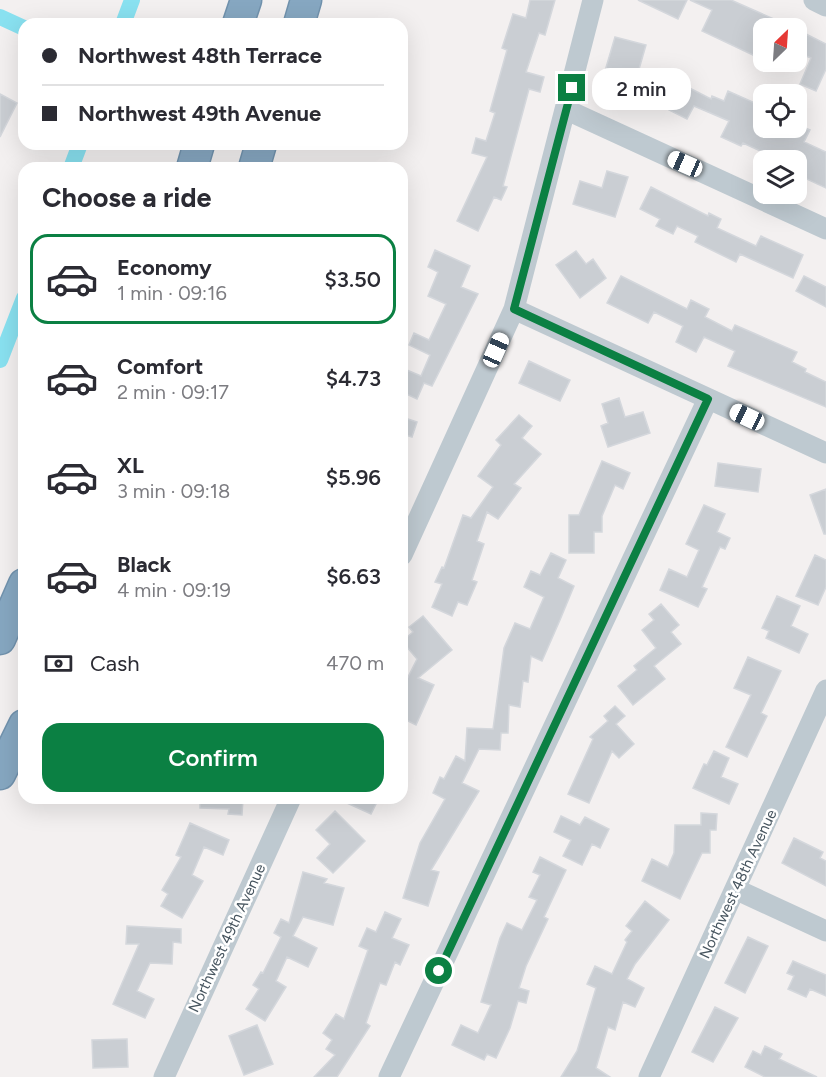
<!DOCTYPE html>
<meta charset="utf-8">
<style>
body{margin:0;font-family:Figtree,sans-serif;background:#f2f2f3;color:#2b2b33;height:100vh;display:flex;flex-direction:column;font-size:22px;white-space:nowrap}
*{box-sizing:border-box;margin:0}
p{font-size:20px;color:#7c7c81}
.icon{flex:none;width:33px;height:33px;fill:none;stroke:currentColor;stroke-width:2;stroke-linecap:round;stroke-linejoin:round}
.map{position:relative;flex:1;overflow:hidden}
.drawer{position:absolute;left:18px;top:162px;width:390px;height:642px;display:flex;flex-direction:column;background:#fff;border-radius:18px;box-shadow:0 6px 24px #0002}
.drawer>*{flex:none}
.banner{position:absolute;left:18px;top:18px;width:390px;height:132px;border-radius:18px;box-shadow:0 6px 24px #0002;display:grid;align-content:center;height:132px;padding:0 24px;background:#fff}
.needle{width:39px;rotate:25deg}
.fabs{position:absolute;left:753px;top:18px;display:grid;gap:12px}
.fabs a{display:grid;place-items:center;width:54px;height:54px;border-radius:12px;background:#fff;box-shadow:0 6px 24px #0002;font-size:30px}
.end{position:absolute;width:27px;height:27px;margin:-14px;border:8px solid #0b8043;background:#fff;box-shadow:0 0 0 3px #fff}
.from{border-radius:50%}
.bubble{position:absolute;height:42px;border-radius:18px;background:#fff;box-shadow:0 6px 24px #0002;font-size:20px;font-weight:600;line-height:42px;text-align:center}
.car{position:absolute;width:18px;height:36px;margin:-18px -9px;border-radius:8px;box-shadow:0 0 4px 2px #0007;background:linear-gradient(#fff 24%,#345 0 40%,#fff 0 76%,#345 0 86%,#fff 0)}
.banner b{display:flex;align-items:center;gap:21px;height:57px;font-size:22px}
.banner b+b{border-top:2px solid #e1e1e2}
.banner i{width:15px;height:15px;background:#2b2b33}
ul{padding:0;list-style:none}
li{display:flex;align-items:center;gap:18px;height:90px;margin:0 12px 9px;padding:0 12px;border:3px solid transparent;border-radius:18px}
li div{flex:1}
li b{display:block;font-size:22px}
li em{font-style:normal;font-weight:600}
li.current{border-color:#0b8043}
li>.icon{width:54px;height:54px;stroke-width:1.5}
h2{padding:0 24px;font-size:27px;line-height:72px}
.pay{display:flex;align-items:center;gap:15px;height:66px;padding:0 24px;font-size:22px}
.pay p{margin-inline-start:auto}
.cta{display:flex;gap:12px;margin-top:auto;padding:12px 24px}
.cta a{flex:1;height:69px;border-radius:18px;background:#0b8043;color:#fff;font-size:24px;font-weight:600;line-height:69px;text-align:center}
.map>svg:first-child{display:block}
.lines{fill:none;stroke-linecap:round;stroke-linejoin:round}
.canal{stroke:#89e1f0;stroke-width:16}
.building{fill:#caced3;stroke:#d4d7dc;stroke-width:1.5}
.highway-casing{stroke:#7192ad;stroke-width:33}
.minor{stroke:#bec9d0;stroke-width:21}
.highway{stroke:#86a7c1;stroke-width:30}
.route{stroke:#0b8043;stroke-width:8}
.labels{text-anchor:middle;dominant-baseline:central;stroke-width:5;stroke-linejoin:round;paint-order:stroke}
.street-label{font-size:15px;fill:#47555f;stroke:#fff}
</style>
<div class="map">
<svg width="826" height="1077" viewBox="0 0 826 1077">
<rect width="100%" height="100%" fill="#f3f0f0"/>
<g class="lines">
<!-- canal -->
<path class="canal" d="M0 17 24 28
M123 24 132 0
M71 168 80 144
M0 360 24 298"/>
</g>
<!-- building -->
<path class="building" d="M530 0H555L545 35 539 33 526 72 544 77 540 92 529 89 503 186 507 187 501 200 494 197 478 231 457 221 487 157 472 153 476 138 486 141 495 113 490 111 507 50 502 48 513 14 526 18Z
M638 0H687L678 19Z
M690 0H731L794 28H764V39L755 56 702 31 712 10Z
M802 32 826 44V69L816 91 800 84 811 58 796 52Z
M615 37 646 45 635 83 623 79 622 87 602 81Z
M662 74 711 99 712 96 724 101 728 91 764 107V128H781L794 133 798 125 810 130 804 142 826 152V188L796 174V160H780L743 143 741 146 721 137 729 121 694 106 687 119 669 110 671 106 651 96Z
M0 94 17 103 0 137Z
M607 171 628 177 615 217 573 204 580 181 602 188Z
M651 187 708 216 709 213 721 219 717 228 756 246 761 236 803 255 793 278 740 254 736 262 695 242 698 236 677 226 673 234 656 226 660 219 640 209Z
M435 250 470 266 461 287 478 294 432 386 424 383 417 399 402 392V368L421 376 430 355 409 345 414 333 429 340 446 304 428 296 438 272 428 267Z
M576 251 586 264 593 259 606 278 580 298 556 265Z
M621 276 687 309 691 300 709 309 705 317 732 331 735 325 797 352 792 362 806 369 805 372 826 382V407L728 366 735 351 704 337 696 352 676 342 683 326 654 312 648 323 607 303Z
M804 276 826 287V307L796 291Z
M529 361 570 380 560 401 519 383Z
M619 398 625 417 643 412 650 433 608 447 601 426 608 423 602 404Z
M519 415 532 426 522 438 541 454 514 484 521 488 498 519 487 512 477 541 484 544 472 580 477 582 467 605 458 602 452 616 432 607 442 584 435 582 442 567 444 568 463 515 471 518 493 487 478 476 501 445 496 440Z
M402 417 417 422 412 437 402 434Z
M602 461 630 473 623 489 615 485 602 516V532H594V553H569V515H579Z
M718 463 761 469 758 492 715 486Z
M826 489V534H824L810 495Z
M704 505 725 514 717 532 730 538 725 549 720 547 702 587 707 589 698 607 660 590 669 569 687 577 699 550 686 544Z
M551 553 566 560 558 578 574 586 560 620 542 661 531 656 528 682 523 681 520 707 509 705 508 733H501L500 750 479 749 462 783 479 791 431 870 439 872 428 906 403 898 420 843 445 799 433 793 440 777 444 779 456 756 465 761 467 728 493 729 504 648 515 623 530 629 544 597 524 587 531 571 540 575Z
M815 555 826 560V587L818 605 796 596Z
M777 596 800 606 791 626 808 634 799 653 766 638 769 631 762 628Z
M661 604 679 625 671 632 681 644 654 666 665 679 633 705 618 686 637 670 634 666 656 648 642 630 654 620 649 614Z
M423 616 452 650 418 678 434 685 416 725 402 718V689L417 659 402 641 413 632 409 627Z
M748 657 781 671 761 713 767 716 747 757 726 747 751 695 734 688Z
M615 706 625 716 616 724 634 744 619 758 612 751 589 803 568 794 593 739 590 737 608 721 604 716Z
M714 751 729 758 721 777 738 784 729 804 693 788 704 764 707 765Z
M200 798H243L242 815 228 814 229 809 200 808Z
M336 798H379L371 814Z
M335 811 365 841 333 873 317 858 330 844 316 830Z
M701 813 717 814 716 830H710V853H702L680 899 642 881 652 859 668 867 674 853 675 825H701Z
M561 816 580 825 585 817 609 829 600 848 592 844 582 865 563 856 571 840 554 832Z
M190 823 229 840 223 855 204 847 192 875 203 881 182 918 161 906 168 894 162 890 181 857 176 855Z
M794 838 823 852 820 858 826 861V886L782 863Z
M540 857 566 870 544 917 548 919 526 966 519 988 529 991 526 1003 518 1001 510 1028 496 1058 487 1054 484 1060 452 1045 461 1025 478 1033 491 1005 481 1002 500 938 507 923 522 930 537 900 529 897 540 875 533 872Z
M303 872 327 879 324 883 344 888 333 925 303 917 293 936 317 948 308 967 287 957 276 981 286 987 265 1021 246 1009 259 989 253 985 261 972 263 973 281 937 274 933 281 919 289 923Z
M645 901 669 920 635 964 627 979 644 988 635 1007 623 1002 615 1030 608 1027 596 1068 610 1077H561L577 1051 596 988 587 984 595 966 612 974 627 942 625 940 632 931 626 926Z
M385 912 401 919 392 938 409 945 400 965 395 962 386 985 380 983 366 1023 370 1026 337 1077H314L335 1055 326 1049 332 1040 323 1033 336 1014 344 1019 368 950 359 946 367 928 376 932Z
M127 926 181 929V943L173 942 172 964 150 963 137 991 154 999 145 1018 113 1004 139 944H126Z
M748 937 768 946 745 993 725 983Z
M793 961 826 975V996L810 989 806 997 788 989 794 976 787 973Z
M715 1007 738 1018 713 1062 692 1052Z
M257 1025 273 1064 244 1075 229 1036Z
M127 1039 128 1067 93 1068 92 1040Z
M765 1046 782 1054 779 1059 817 1077H765L745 1067 753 1051 761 1055Z"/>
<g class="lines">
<defs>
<path id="highway" d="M238 24 246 0
M299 24 306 0
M192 168 199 144
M254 168 261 144
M0 639 24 584
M0 774 24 725"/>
</defs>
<!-- highway casing -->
<use href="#highway" class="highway-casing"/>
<!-- minor -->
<path class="minor" d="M814 0 826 6
M567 110 826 229
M514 309 826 453
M402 555 514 309 593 0
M735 889 826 931
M164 1077 291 798
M389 1077 708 399
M649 1077 826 690"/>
<!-- highway -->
<use href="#highway" class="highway"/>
</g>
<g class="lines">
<!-- route -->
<path class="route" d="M439 971 708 399 514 309 572 88"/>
</g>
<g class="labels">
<!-- street labels -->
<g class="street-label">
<text transform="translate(738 884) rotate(-65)">Northwest 48th Avenue</text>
<text transform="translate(227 938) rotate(-65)">Northwest 49th Avenue</text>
</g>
</g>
</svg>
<div class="fabs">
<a><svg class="needle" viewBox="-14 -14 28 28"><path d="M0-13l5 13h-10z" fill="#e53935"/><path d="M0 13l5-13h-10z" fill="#7c7c81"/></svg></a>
<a><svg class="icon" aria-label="locate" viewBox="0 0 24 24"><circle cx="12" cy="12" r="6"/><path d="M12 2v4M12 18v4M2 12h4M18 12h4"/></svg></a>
<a><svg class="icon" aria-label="layers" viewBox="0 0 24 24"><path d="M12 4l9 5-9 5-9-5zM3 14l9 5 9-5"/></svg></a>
</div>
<i class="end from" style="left:439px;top:971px"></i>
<i class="end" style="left:572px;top:88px"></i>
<div class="bubble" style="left:592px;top:68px;width:99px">2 min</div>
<i class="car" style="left:685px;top:164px;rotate:294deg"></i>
<i class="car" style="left:496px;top:350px;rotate:24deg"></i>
<i class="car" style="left:747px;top:417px;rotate:295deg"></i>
<div class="banner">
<b><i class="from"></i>Northwest 48th Terrace</b>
<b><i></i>Northwest 49th Avenue</b>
</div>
<section class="drawer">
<h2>Choose a ride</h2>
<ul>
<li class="current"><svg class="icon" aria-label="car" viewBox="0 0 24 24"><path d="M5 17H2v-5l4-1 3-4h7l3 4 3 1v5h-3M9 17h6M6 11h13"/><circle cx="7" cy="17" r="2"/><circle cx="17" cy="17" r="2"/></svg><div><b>Economy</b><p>1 min · 09:16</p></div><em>$3.50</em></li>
<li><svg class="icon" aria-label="car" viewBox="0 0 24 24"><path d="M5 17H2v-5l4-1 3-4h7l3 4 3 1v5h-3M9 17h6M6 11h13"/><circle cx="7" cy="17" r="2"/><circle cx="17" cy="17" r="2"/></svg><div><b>Comfort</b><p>2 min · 09:17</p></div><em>$4.73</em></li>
<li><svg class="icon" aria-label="car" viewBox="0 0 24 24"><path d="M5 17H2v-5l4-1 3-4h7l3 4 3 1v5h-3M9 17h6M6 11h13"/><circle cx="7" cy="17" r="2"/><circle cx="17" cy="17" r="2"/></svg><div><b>XL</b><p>3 min · 09:18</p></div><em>$5.96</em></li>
<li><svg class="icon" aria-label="car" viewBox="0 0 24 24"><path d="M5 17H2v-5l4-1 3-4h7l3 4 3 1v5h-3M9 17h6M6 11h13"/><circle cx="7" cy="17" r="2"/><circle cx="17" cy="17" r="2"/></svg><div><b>Black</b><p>4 min · 09:19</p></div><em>$6.63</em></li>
</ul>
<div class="pay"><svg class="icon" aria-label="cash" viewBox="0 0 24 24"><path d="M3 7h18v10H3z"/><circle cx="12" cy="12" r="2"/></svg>Cash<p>470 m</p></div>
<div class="cta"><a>Confirm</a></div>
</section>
</div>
